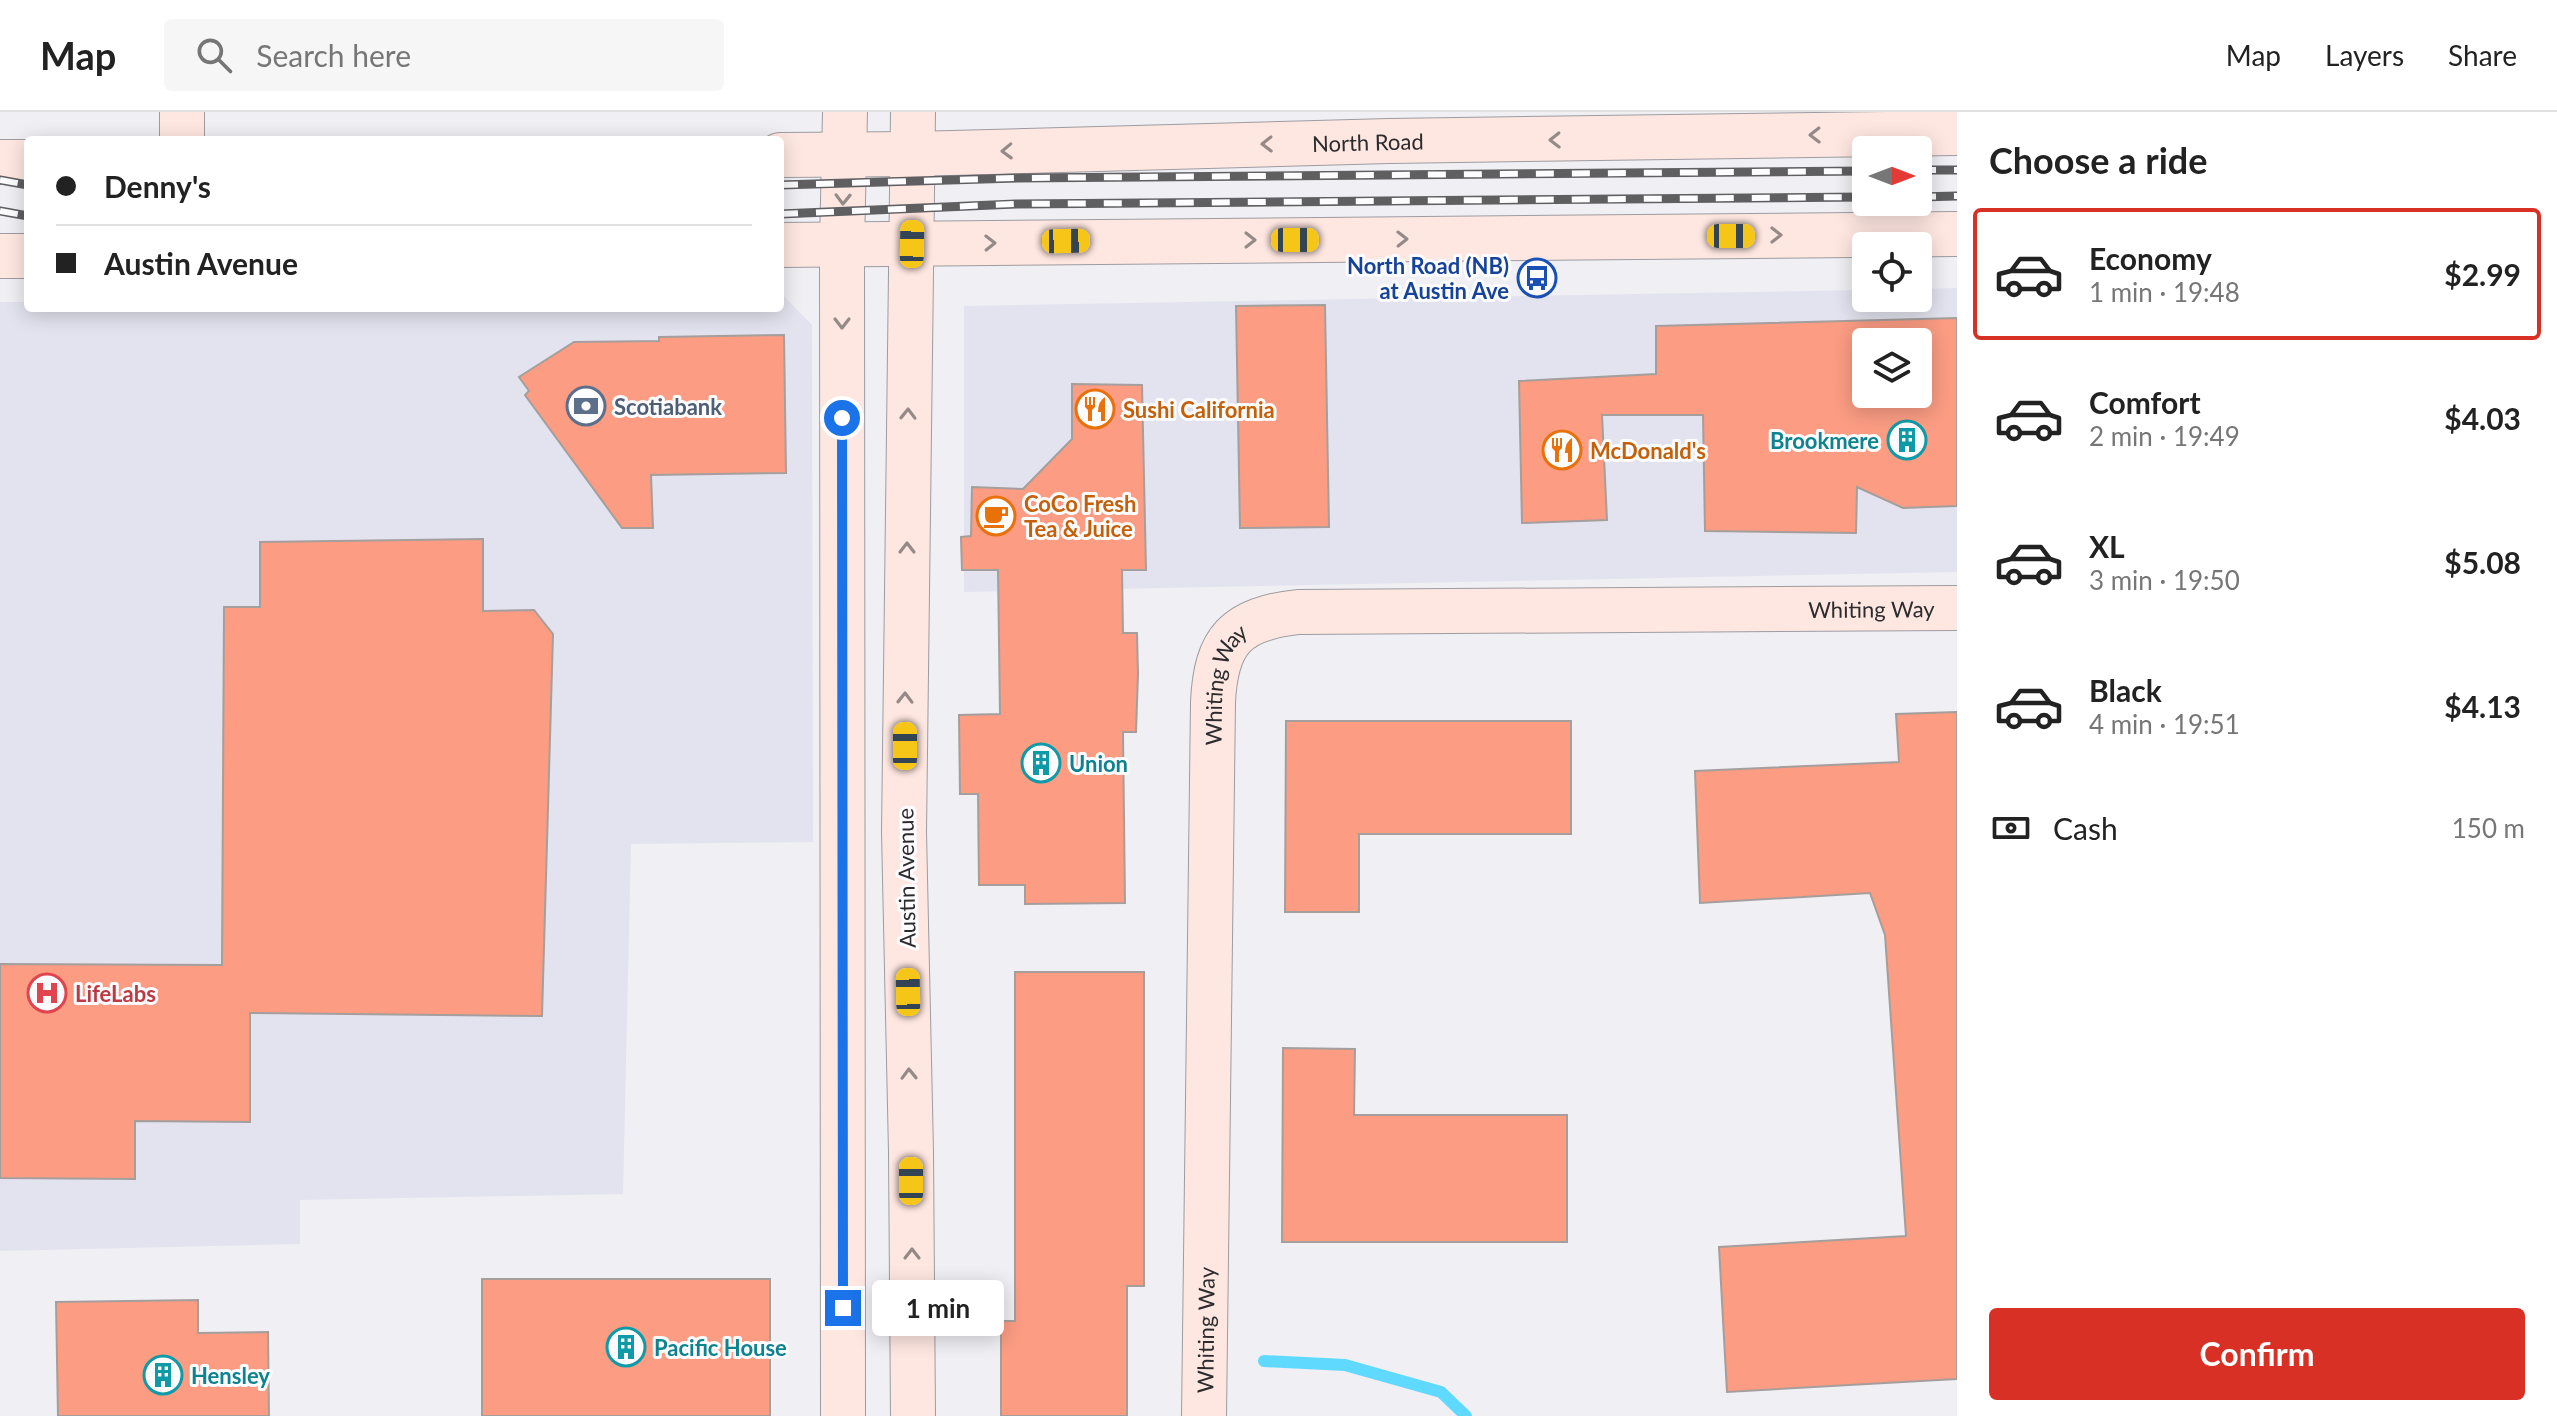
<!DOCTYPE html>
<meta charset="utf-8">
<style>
body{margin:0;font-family:Lato,sans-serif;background:#f6f6f6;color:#222;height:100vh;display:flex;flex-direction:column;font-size:30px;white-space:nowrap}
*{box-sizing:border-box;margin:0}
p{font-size:26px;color:#767676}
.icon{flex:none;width:44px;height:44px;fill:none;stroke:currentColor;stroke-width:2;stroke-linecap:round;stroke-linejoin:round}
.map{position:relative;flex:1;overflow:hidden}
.details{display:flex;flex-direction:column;background:#fff;width:600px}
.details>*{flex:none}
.guide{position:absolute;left:24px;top:24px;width:760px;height:176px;border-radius:8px;box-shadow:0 4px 20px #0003;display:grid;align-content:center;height:176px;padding:0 32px;background:#fff}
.needle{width:52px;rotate:90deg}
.tools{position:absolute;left:1852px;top:24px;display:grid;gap:16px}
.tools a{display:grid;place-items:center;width:80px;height:80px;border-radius:8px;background:#fff;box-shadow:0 4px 20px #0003;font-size:40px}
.end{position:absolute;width:36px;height:36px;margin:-18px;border:10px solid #1a73e8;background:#fff;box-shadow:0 0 0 4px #fff}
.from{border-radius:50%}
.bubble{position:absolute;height:56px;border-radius:8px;background:#fff;box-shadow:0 4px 20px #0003;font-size:26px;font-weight:700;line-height:56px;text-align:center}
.car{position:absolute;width:24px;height:48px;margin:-24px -12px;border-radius:10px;box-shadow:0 0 6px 2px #0007;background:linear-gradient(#f5c518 24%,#345 0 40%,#f5c518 0 76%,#345 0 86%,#f5c518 0)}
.guide b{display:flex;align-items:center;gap:28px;height:76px;font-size:30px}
.guide b+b{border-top:2px solid #e0e0e0}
.guide i{width:20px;height:20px;background:#222}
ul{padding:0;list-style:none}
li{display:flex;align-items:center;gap:24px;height:132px;margin:0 16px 12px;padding:0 16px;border:4px solid transparent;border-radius:8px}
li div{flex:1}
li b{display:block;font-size:30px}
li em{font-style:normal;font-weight:700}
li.current{border-color:#d93025}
li>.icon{width:72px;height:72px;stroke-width:1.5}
h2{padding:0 32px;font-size:36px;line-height:96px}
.pay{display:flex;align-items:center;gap:20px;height:88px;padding:0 32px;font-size:30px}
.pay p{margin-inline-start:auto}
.primary-button{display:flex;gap:16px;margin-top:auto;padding:16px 32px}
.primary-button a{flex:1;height:92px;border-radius:8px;background:#d93025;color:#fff;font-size:32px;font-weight:700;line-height:92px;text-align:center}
header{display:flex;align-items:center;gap:48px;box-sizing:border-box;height:112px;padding:0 40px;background:#fff;border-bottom:2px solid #e0e0e0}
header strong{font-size:38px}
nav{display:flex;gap:44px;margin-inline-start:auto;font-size:28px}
.search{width:560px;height:72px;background:#f6f6f6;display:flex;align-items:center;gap:20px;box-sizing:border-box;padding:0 28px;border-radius:8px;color:#767676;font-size:30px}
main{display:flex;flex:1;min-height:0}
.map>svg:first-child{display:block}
.built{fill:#e3e3ef;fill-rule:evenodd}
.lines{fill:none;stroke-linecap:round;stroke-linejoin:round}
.stream{stroke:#60d9fe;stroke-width:12}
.building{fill:#fb9c83;stroke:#a49f9d;stroke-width:2;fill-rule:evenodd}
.secondary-casing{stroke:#9c9ca1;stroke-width:46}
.secondary{stroke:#ffe7e1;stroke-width:44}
.rail-casing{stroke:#5f5f62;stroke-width:9}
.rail{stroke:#fcfcfe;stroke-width:6;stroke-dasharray:18;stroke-linecap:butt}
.oneway{stroke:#968a88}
.route{stroke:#1a73e8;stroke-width:10}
.labels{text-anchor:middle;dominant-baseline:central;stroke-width:6;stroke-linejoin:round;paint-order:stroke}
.street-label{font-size:22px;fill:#2c2c2e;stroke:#fcfcfe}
.transit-label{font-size:22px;font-weight:bold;fill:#164399;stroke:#fcfcfe;text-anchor:end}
.service-label{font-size:22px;font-weight:bold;fill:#4e5e75;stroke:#fcfcfe;text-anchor:start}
.food-label{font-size:22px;font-weight:bold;fill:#c56008;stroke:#fcfcfe;text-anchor:start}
.culture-label{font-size:22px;font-weight:bold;fill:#0d838f;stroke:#fcfcfe;text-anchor:start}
.health-label{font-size:22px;font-weight:bold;fill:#be3a42;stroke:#fcfcfe;text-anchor:start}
</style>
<header>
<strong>Map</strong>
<div class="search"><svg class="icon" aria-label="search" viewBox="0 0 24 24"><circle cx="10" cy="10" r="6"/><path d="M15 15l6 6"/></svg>Search here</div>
<nav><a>Map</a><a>Layers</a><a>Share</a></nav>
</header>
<main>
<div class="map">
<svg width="1957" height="1304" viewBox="0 0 1957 1304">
<rect width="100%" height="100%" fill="#efeff4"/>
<!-- built -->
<path class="built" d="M1957 176V460L964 480V194L1866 178V186H1918V177ZM1866 230H1918V282H1866Z
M780 180 812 213 813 730 631 732 623 1082 300 1088V1132L0 1139V190H28V196H780Z"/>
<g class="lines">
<!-- stream -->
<path class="stream" d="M1264 1249 1345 1253 1441 1280 1466 1304"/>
</g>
<!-- building -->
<path class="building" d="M1325 193 1329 415 1240 416 1236 194Z
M1957 206V394L1903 396 1857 375 1856 421 1705 419 1703 303H1602L1607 408 1522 411 1519 269 1656 262V214ZM1866 230H1918V282H1866Z
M784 223 786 361 651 363 653 416H622L525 283 529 279 519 265 574 230 659 229V225Z
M1072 272 1142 273 1146 458H1122L1123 521H1137L1138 562 1136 620H1123L1125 791 1025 792V773H979L978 682H960L959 603 1000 602 998 458H962L961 425 971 424 972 375 1023 377 1072 327Z
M483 427V499L534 498 553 522 542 904 250 901V1010L135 1009V1067L0 1066V852L222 853 224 495H260V430Z
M1957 600V1267L1727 1280 1719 1135 1906 1124 1885 823 1870 781 1700 791 1695 659 1899 650 1896 602Z
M1286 609H1571V722H1359V800H1285Z
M1015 860H1144V1174H1127V1304H1001V1209H1015Z
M1283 936 1355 937 1354 1003H1567V1130H1282Z
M482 1167H770V1304H482Z
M198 1188V1221L268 1220 269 1304H58L56 1190Z"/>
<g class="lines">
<defs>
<g id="secondary">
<path d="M182 0V28"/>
<path id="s1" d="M780 43 913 42 1389 29 1957 21"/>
<path d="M0 50H28"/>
<path d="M780 133 1957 122"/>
<path d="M0 144H28"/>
<path d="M843 1304 842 133 845 0"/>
<path d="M913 1304 911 1040 904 720 913 0"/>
<path id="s2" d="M1204 1304 1213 590C1216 528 1236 507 1298 500L1957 496"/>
</g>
</defs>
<!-- secondary casing -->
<use href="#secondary" class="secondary-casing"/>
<!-- secondary -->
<use href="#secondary" class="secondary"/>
<defs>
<path id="rail" d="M1918 58H1957
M0 68 28 73
M780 73 1017 66 1866 59
M1918 85 1957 84
M0 99 28 104
M780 102 1016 92 1866 85"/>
</defs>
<!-- rail casing -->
<use href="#rail" class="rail-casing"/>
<!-- rail -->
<use href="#rail" class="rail"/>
</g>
<!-- one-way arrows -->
<defs><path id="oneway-chevron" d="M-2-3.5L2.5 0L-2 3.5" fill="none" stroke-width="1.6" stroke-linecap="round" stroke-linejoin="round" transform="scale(2)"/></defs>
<g class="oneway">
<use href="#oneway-chevron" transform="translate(1815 23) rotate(179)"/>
<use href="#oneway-chevron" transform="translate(1555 28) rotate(179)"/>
<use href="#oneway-chevron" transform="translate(1267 32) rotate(179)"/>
<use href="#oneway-chevron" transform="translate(1007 39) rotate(178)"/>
<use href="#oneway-chevron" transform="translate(843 87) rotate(91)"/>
<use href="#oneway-chevron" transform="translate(1776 123)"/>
<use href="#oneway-chevron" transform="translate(1402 127) rotate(-1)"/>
<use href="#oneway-chevron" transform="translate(1250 128)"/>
<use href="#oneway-chevron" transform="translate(990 131) rotate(-1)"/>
<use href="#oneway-chevron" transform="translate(842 211) rotate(90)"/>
<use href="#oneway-chevron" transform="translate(908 302) rotate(-89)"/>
<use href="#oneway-chevron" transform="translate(907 436) rotate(-90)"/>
<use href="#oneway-chevron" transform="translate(905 586) rotate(-89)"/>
<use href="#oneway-chevron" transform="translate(909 962) rotate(-91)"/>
<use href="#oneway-chevron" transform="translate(912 1142) rotate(-90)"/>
</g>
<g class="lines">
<!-- route -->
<path class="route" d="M842 306 843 1196"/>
</g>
<!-- icons -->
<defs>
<symbol id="bus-ring" viewBox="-11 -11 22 22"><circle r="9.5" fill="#fcfcfe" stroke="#1a4fb4" stroke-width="1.5"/><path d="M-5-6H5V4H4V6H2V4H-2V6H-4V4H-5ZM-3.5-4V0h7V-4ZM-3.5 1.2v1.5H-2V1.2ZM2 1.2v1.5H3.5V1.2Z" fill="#1a4fb4"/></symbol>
<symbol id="bank-ring" viewBox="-11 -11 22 22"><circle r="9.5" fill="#fcfcfe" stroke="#5c6f8a" stroke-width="1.5"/><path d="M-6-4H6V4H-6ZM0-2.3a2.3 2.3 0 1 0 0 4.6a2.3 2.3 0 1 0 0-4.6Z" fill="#5c6f8a"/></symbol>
<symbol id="restaurant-ring" viewBox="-11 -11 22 22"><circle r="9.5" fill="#fcfcfe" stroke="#e8710a" stroke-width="1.5"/><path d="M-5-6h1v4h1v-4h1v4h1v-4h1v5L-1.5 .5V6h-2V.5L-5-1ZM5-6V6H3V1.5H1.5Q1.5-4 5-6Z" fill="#e8710a"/></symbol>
<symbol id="building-ring" viewBox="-11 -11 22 22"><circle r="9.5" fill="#fcfcfe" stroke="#0f9aa8" stroke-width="1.5"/><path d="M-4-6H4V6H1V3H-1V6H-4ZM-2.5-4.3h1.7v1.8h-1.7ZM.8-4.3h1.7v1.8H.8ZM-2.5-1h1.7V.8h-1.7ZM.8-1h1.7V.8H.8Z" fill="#0f9aa8"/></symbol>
<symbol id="cafe-ring" viewBox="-11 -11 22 22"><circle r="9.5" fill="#fcfcfe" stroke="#e8710a" stroke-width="1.5"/><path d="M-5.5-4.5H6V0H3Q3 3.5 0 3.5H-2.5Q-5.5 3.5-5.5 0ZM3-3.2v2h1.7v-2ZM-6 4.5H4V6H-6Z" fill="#e8710a"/></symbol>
<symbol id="hospital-ring" viewBox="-11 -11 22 22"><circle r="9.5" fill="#fcfcfe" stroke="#e0444e" stroke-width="1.5"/><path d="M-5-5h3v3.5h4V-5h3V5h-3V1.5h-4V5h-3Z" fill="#e0444e"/></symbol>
</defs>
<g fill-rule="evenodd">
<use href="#bus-ring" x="1515" y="144" width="44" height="44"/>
<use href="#bank-ring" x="564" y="272" width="44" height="44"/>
<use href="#restaurant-ring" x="1073" y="275" width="44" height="44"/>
<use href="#building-ring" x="1885" y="306" width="44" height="44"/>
<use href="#restaurant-ring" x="1540" y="316" width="44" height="44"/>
<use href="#cafe-ring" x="974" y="382" width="44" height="44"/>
<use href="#building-ring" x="1019" y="629" width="44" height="44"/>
<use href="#hospital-ring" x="25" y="859" width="44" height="44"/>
<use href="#building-ring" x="604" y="1213" width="44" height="44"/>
<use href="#building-ring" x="141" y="1241" width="44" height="44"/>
</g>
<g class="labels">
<!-- street labels -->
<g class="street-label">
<text stroke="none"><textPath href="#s1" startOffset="588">North Road</textPath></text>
<text stroke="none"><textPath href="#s2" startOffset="1428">Whiting Way</textPath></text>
<text stroke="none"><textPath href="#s2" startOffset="734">Whiting Way</textPath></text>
<text transform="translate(906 766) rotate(-91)">Austin Avenue</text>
<text stroke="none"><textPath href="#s2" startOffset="86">Whiting Way</textPath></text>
</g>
<!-- transit labels -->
<g class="transit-label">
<text x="1509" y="153">North Road (NB)<tspan x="1509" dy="25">at Austin Ave</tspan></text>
</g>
<!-- service labels -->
<g class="service-label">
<text x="614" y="294">Scotiabank</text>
</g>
<!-- food labels -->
<g class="food-label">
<text x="1123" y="297">Sushi California</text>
<text x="1590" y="338">McDonald's</text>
<text x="1024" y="391">CoCo Fresh<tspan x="1024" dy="25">Tea &amp; Juice</tspan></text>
</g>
<!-- culture labels -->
<g class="culture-label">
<text x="1879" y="328" text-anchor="end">Brookmere</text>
<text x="1069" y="651">Union</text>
<text x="654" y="1235">Pacific House</text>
<text x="191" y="1263">Hensley</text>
</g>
<!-- health labels -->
<g class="health-label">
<text x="75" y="881">LifeLabs</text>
</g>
</g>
</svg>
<div class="tools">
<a><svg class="needle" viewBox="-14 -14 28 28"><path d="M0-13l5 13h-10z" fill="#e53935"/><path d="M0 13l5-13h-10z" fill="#767676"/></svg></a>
<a><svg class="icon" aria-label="locate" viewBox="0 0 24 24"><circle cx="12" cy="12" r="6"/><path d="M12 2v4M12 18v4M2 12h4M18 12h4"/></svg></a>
<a><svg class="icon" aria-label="layers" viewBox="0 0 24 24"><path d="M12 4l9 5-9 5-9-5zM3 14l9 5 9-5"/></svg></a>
</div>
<i class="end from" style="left:842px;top:306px"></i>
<i class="end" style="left:843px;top:1196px"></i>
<div class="bubble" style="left:872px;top:1168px;width:132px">1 min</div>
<i class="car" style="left:1731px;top:124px;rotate:90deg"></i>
<i class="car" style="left:1295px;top:128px;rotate:90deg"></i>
<i class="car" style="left:1066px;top:129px;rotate:89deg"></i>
<i class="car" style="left:912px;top:132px;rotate:1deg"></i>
<i class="car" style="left:905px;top:634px;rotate:0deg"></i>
<i class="car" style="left:908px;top:880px;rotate:359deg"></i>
<i class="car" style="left:911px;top:1069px;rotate:0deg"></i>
<div class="guide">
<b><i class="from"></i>Denny's</b>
<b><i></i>Austin Avenue</b>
</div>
</div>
<section class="details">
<h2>Choose a ride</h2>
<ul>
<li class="current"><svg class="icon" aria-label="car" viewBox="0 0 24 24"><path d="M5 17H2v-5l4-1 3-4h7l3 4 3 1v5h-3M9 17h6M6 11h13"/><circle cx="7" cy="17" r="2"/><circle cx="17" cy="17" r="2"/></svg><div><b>Economy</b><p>1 min · 19:48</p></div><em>$2.99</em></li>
<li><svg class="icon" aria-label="car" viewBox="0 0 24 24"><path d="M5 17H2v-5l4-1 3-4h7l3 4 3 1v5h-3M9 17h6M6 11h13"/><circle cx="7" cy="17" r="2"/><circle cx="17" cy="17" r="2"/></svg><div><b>Comfort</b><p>2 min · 19:49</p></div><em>$4.03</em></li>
<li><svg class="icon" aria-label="car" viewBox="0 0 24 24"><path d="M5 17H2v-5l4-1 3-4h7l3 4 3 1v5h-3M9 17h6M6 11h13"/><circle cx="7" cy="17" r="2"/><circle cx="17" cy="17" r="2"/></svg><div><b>XL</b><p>3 min · 19:50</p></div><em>$5.08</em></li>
<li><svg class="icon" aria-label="car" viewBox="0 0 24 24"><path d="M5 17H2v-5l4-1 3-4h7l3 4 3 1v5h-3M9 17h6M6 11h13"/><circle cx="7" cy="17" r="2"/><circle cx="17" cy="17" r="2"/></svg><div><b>Black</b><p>4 min · 19:51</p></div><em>$4.13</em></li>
</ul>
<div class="pay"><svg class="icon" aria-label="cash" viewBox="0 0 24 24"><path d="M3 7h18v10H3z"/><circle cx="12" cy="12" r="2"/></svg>Cash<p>150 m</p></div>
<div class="primary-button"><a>Confirm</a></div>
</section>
</main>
